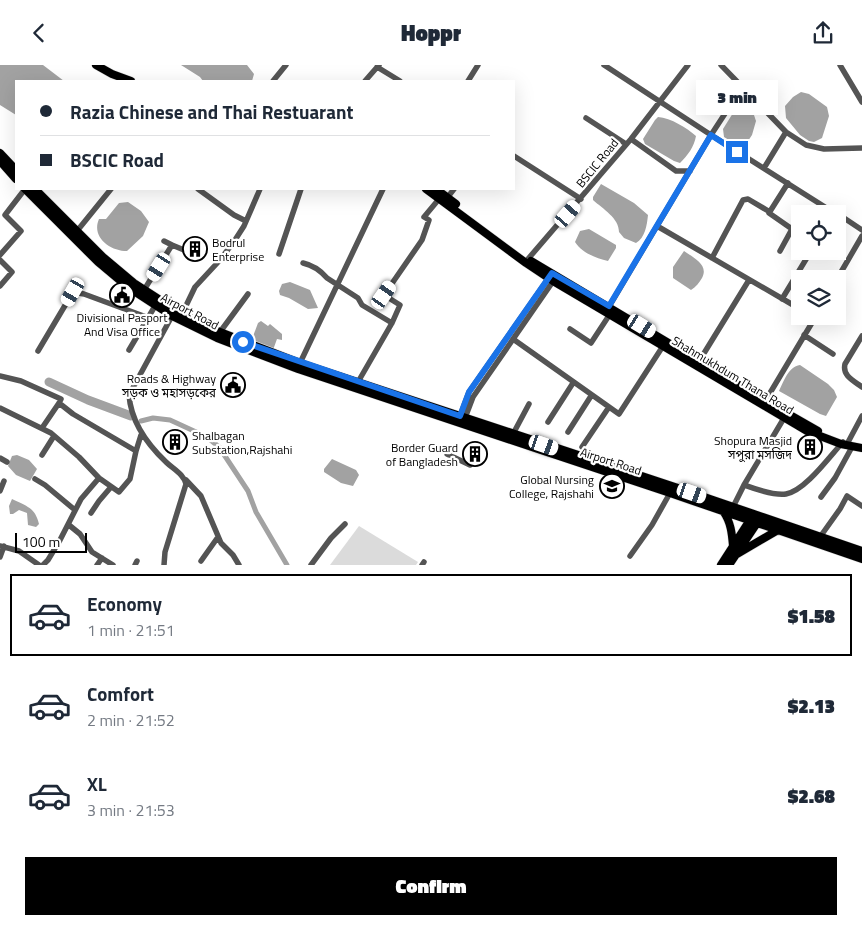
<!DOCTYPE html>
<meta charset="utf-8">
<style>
body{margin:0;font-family:"Titillium Web","Noto Sans Bengali",sans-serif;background:#f6f6f7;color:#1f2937;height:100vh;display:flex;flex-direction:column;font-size:19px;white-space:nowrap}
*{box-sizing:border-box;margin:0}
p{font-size:16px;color:#747a83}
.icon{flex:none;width:28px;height:28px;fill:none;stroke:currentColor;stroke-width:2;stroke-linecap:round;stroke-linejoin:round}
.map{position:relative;height:500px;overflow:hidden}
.panel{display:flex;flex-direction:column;background:#fff;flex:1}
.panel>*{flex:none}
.hud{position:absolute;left:15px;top:15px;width:500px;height:110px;border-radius:0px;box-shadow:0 5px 20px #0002;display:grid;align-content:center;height:110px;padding:0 25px;background:#fff}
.buttons{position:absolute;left:791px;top:140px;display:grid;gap:10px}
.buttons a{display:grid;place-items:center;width:55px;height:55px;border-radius:0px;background:#fff;box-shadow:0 5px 20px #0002;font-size:25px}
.scale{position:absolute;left:15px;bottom:12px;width:72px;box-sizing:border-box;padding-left:5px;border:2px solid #000;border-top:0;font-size:14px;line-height:18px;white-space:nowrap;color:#000;-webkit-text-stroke:4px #fff;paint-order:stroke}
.end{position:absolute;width:22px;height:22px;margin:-11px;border:6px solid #1a73e8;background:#fff;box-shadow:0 0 0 2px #fff}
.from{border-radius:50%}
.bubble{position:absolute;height:35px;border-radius:0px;background:#fff;box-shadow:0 5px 20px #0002;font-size:16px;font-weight:800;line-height:35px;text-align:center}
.car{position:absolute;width:15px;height:30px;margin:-15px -8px;border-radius:6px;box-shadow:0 0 4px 1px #0007;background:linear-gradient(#fff 24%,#345 0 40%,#fff 0 76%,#345 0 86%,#fff 0)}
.hud b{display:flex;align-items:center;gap:18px;height:48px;font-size:19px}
.hud b+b{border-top:1px solid #e0e1e3}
.hud i{width:12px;height:12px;background:#1f2937}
ul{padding:9px 0 0;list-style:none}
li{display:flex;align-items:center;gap:15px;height:82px;margin:0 10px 8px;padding:0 15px;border:2px solid transparent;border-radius:0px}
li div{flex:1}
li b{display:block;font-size:19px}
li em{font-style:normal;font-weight:800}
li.active{border-color:#000}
li>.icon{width:45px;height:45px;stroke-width:1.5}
.cta{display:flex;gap:10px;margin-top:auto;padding:10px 25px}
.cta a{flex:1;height:58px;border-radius:0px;background:#000;color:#fff;font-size:20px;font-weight:800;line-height:58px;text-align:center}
header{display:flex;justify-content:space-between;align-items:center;height:65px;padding:0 25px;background:#fff;font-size:22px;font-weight:800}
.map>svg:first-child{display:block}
.green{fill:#dbdbdb}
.water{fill:#a2a2a2}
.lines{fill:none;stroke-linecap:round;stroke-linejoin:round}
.canal{stroke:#a2a2a2;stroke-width:5}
.river{stroke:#a2a2a2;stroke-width:9}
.major-casing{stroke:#dbdbdb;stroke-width:9}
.minor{stroke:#545454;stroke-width:5.5}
.major{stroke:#000;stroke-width:8}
.route{stroke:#1a73e8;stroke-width:6}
.labels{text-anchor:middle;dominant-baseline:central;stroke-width:4.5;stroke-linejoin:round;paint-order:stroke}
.street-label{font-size:12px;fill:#000;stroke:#fff}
.poi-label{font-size:12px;fill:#000;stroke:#fff;text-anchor:end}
</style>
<header><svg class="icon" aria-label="back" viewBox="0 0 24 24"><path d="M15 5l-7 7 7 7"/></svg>Hoppr<svg class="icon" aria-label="share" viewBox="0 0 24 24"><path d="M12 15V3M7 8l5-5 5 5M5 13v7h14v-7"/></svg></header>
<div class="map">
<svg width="862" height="500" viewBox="0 0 862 500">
<rect width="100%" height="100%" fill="#fff"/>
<!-- green -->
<path class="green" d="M359 461 418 497 416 500H330Z"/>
<!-- water -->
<path class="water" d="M0 0H43L64 16H16V50L0 40Z
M181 0H247L254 9 252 16H203L200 12Z
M801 27 809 29 827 42 829 51 822 73 814 77 809 76 800 70 786 53 785 41 793 32Z
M740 41 754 50 756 56 752 70 744 82 737 80 724 72 723 64 733 48Z
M658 52C671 53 687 63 696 71 694 82 688 90 680 98L674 96 645 79 643 74 655 55Z
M601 119 634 138 648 150C647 160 645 173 636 178L624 173 619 167C619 153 603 144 593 135V132Z
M128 137 141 146 149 157 143 171 127 186C110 186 91 172 99 154H106L119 138Z
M589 164 616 180V183L608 196C596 193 582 188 575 177L580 166Z
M684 186C694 193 709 200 702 213 699 218 696 222 691 225L673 213V202Z
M290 217 310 225 318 243 308 244 289 233 280 230 279 226 282 219Z
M261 256 268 261 270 259 282 269V275L277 274 273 285 255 277 252 274 258 258Z
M800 300 828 319 834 325 837 332 826 351 820 349 779 326C784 316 788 302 800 300Z
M17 390 29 395 37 404 30 416 16 410 8 401 12 391Z
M332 394 356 405 359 410 353 421 341 418 324 407V404Z
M12 434C26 441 35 442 39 459L36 462 28 460 27 448 19 445 13 449H10L9 441Z"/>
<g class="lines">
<!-- canal -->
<path class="canal" d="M141 356 153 353 170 355 207 372 219 382 248 426 256 447 287 500"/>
<!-- river -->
<path class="river" d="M49 317 88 335 131 351"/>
<defs>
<path id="major" d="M96 0 112 9 131 16
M0 88 16 105
M0 96 16 114
M25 124 98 197 129 223 172 251 217 273 298 304 670 428 862 494
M35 124 103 192 134 218 182 249 220 267 300 298 675 422 862 486
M426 124 526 198 553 216 807 366 841 379 862 383
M436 124 456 139
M531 196 764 335
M776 342 818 366
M723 446C731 457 732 469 733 481
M737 489 778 465
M721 500 750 455
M729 500 757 458"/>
</defs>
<!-- major casing -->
<use href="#major" class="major-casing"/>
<!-- minor -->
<path class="minor" d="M604 0 711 70 836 149
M721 0 786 67 806 80 824 84 862 83
M840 0 862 37
M377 2 400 16
M273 16 286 0
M365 16 379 0
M468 16 478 0
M586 53 626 79
M631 74 676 106H690
M514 91 581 134
M764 103 786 67
M198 124 234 150 246 156
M447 133 454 124
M838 149 862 165
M657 161 800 244
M77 166 111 124
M172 180 196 190
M780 186 792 164 769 148 788 118
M279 189 301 124
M0 190 21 166 5 150 25 124
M712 193 743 135 748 134 770 147
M528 194 631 74 688 0
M0 195 12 207 0 221
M303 198C312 200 321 206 327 213L358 233 362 240 392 258
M837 214 862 171
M144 225 172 180 164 176
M782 234 811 186
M607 245 711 70 743 21
M182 249 195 222 220 195 235 175 244 161 260 124
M570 264 591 278 610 249
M220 267 248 229
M804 270 833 289
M862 271 845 299C842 311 854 316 862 322
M513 274 619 349 663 281
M129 285 155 241
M38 286 73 227 84 229 149 253
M300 298 383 124
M698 298 749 215
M0 311 21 316 61 334 59 338 73 349 136 386
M358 317 392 258 400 240 384 230 422 175 429 155 424 152 439 134
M764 338 816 251
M0 343 51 368 79 392 99 413 119 427 130 414 136 386 141 370
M460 351 469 327 550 211
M465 353 473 332 554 215
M548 357 573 318
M42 363 59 338
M568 367 591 331
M513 369 529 339
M846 381 862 351
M582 382 609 342
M447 389 470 400
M42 390 54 371
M0 393 7 397
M35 414 45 420 75 445
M186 415 201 431 221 478 233 490 239 500
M744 420 784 353
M0 426 4 416
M821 432 835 413 852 382
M733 442 744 420C755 424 774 431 786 429 805 426 830 391 843 377
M91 448 99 436 111 422
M69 460 80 469 92 487 113 500
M820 472 840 444 847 431 862 441
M0 481 19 486 39 500
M630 491 652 460 670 428
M0 492 4 481
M201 496 218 472
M43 500 48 495 60 475 81 434 99 413
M97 500 102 493
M135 500 137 496
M164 500 165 487 186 419C184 409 173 404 166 397 147 379 131 357 129 330L172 251
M311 500 331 473 345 459
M422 500 424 497"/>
<!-- major -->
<use href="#major" class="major"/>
</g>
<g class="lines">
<!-- route -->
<path class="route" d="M243 277 460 351 469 327 552 208 609 241 711 70 737 87"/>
</g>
<!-- icons -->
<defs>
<symbol id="building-ring" viewBox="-11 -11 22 22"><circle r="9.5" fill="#fff" stroke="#000" stroke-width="1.5"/><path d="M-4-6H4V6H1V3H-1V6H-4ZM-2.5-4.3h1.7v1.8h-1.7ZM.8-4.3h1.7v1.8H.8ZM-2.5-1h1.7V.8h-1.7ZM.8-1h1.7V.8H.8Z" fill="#000"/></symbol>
<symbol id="civic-ring" viewBox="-11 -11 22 22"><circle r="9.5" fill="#fff" stroke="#000" stroke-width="1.5"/><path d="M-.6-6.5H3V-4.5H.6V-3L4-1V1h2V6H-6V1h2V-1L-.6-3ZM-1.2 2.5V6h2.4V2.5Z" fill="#000"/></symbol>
<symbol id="school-ring" viewBox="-11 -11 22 22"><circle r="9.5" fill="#fff" stroke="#000" stroke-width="1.5"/><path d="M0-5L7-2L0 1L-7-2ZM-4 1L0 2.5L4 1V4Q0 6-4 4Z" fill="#000"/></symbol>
</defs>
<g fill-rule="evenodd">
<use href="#building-ring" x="181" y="170" width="28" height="28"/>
<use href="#civic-ring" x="108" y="216" width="28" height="28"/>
<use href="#civic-ring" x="219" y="306" width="28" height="28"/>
<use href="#building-ring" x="161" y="363" width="28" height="28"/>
<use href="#building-ring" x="796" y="368" width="28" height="28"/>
<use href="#building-ring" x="461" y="375" width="28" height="28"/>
<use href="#school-ring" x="598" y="407" width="28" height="28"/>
</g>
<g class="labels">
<!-- street labels -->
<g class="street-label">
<text transform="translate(597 98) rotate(-51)">BSCIC Road</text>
<text transform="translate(190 246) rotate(28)">Airport Road</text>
<text transform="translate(733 310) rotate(31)">Shahmukhdum Thana Road</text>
<text transform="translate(611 396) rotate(18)">Airport Road</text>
</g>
<!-- poi labels -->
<g class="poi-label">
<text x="212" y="177" text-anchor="start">Bodrul<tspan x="212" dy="14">Enterprise</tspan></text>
<text x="122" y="252" text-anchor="middle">Divisional Pasport<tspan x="122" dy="14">And Visa Office</tspan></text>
<text x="216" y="313">Roads &amp; Highway<tspan x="216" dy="14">সড়ক ও মহাসড়কের</tspan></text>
<text x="192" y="370" text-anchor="start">Shalbagan<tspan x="192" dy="14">Substation,Rajshahi</tspan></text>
<text x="792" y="375">Shopura Masjid<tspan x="792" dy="14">সপুরা মসজিদ</tspan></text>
<text x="458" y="382">Border Guard<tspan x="458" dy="14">of Bangladesh</tspan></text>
<text x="594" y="414">Global Nursing<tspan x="594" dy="14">College, Rajshahi</tspan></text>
</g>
</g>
</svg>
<div class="buttons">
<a><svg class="icon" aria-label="locate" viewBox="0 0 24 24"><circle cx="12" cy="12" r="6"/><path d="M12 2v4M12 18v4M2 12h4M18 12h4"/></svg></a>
<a><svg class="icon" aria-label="layers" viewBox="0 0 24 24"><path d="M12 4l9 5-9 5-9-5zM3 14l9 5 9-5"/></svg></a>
</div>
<div class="scale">100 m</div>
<i class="end from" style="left:243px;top:277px"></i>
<i class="end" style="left:737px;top:87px"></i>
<div class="bubble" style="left:696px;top:15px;width:82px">3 min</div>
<i class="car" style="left:568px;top:149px;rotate:41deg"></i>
<i class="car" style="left:159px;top:202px;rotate:212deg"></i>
<i class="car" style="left:73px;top:227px;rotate:210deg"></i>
<i class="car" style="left:384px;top:230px;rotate:35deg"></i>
<i class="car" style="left:642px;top:261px;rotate:121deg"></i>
<i class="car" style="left:544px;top:380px;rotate:109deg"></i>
<i class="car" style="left:692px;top:428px;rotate:109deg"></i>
<div class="hud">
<b><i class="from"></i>Razia Chinese and Thai Restuarant</b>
<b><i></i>BSCIC Road</b>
</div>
</div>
<section class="panel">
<ul>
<li class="active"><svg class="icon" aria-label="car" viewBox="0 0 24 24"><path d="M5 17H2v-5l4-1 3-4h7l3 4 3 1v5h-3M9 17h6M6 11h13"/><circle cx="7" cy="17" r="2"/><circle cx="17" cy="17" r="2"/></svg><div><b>Economy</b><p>1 min · 21:51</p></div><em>$1.58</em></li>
<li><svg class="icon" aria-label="car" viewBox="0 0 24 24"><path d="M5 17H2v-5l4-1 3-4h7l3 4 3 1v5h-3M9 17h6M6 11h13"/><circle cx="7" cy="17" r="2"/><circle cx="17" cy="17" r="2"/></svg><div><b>Comfort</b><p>2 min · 21:52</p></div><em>$2.13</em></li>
<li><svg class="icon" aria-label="car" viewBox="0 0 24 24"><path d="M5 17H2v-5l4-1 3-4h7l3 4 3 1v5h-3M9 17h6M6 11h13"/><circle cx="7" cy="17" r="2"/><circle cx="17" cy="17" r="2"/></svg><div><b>XL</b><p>3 min · 21:53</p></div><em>$2.68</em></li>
</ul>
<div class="cta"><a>Confirm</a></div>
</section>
